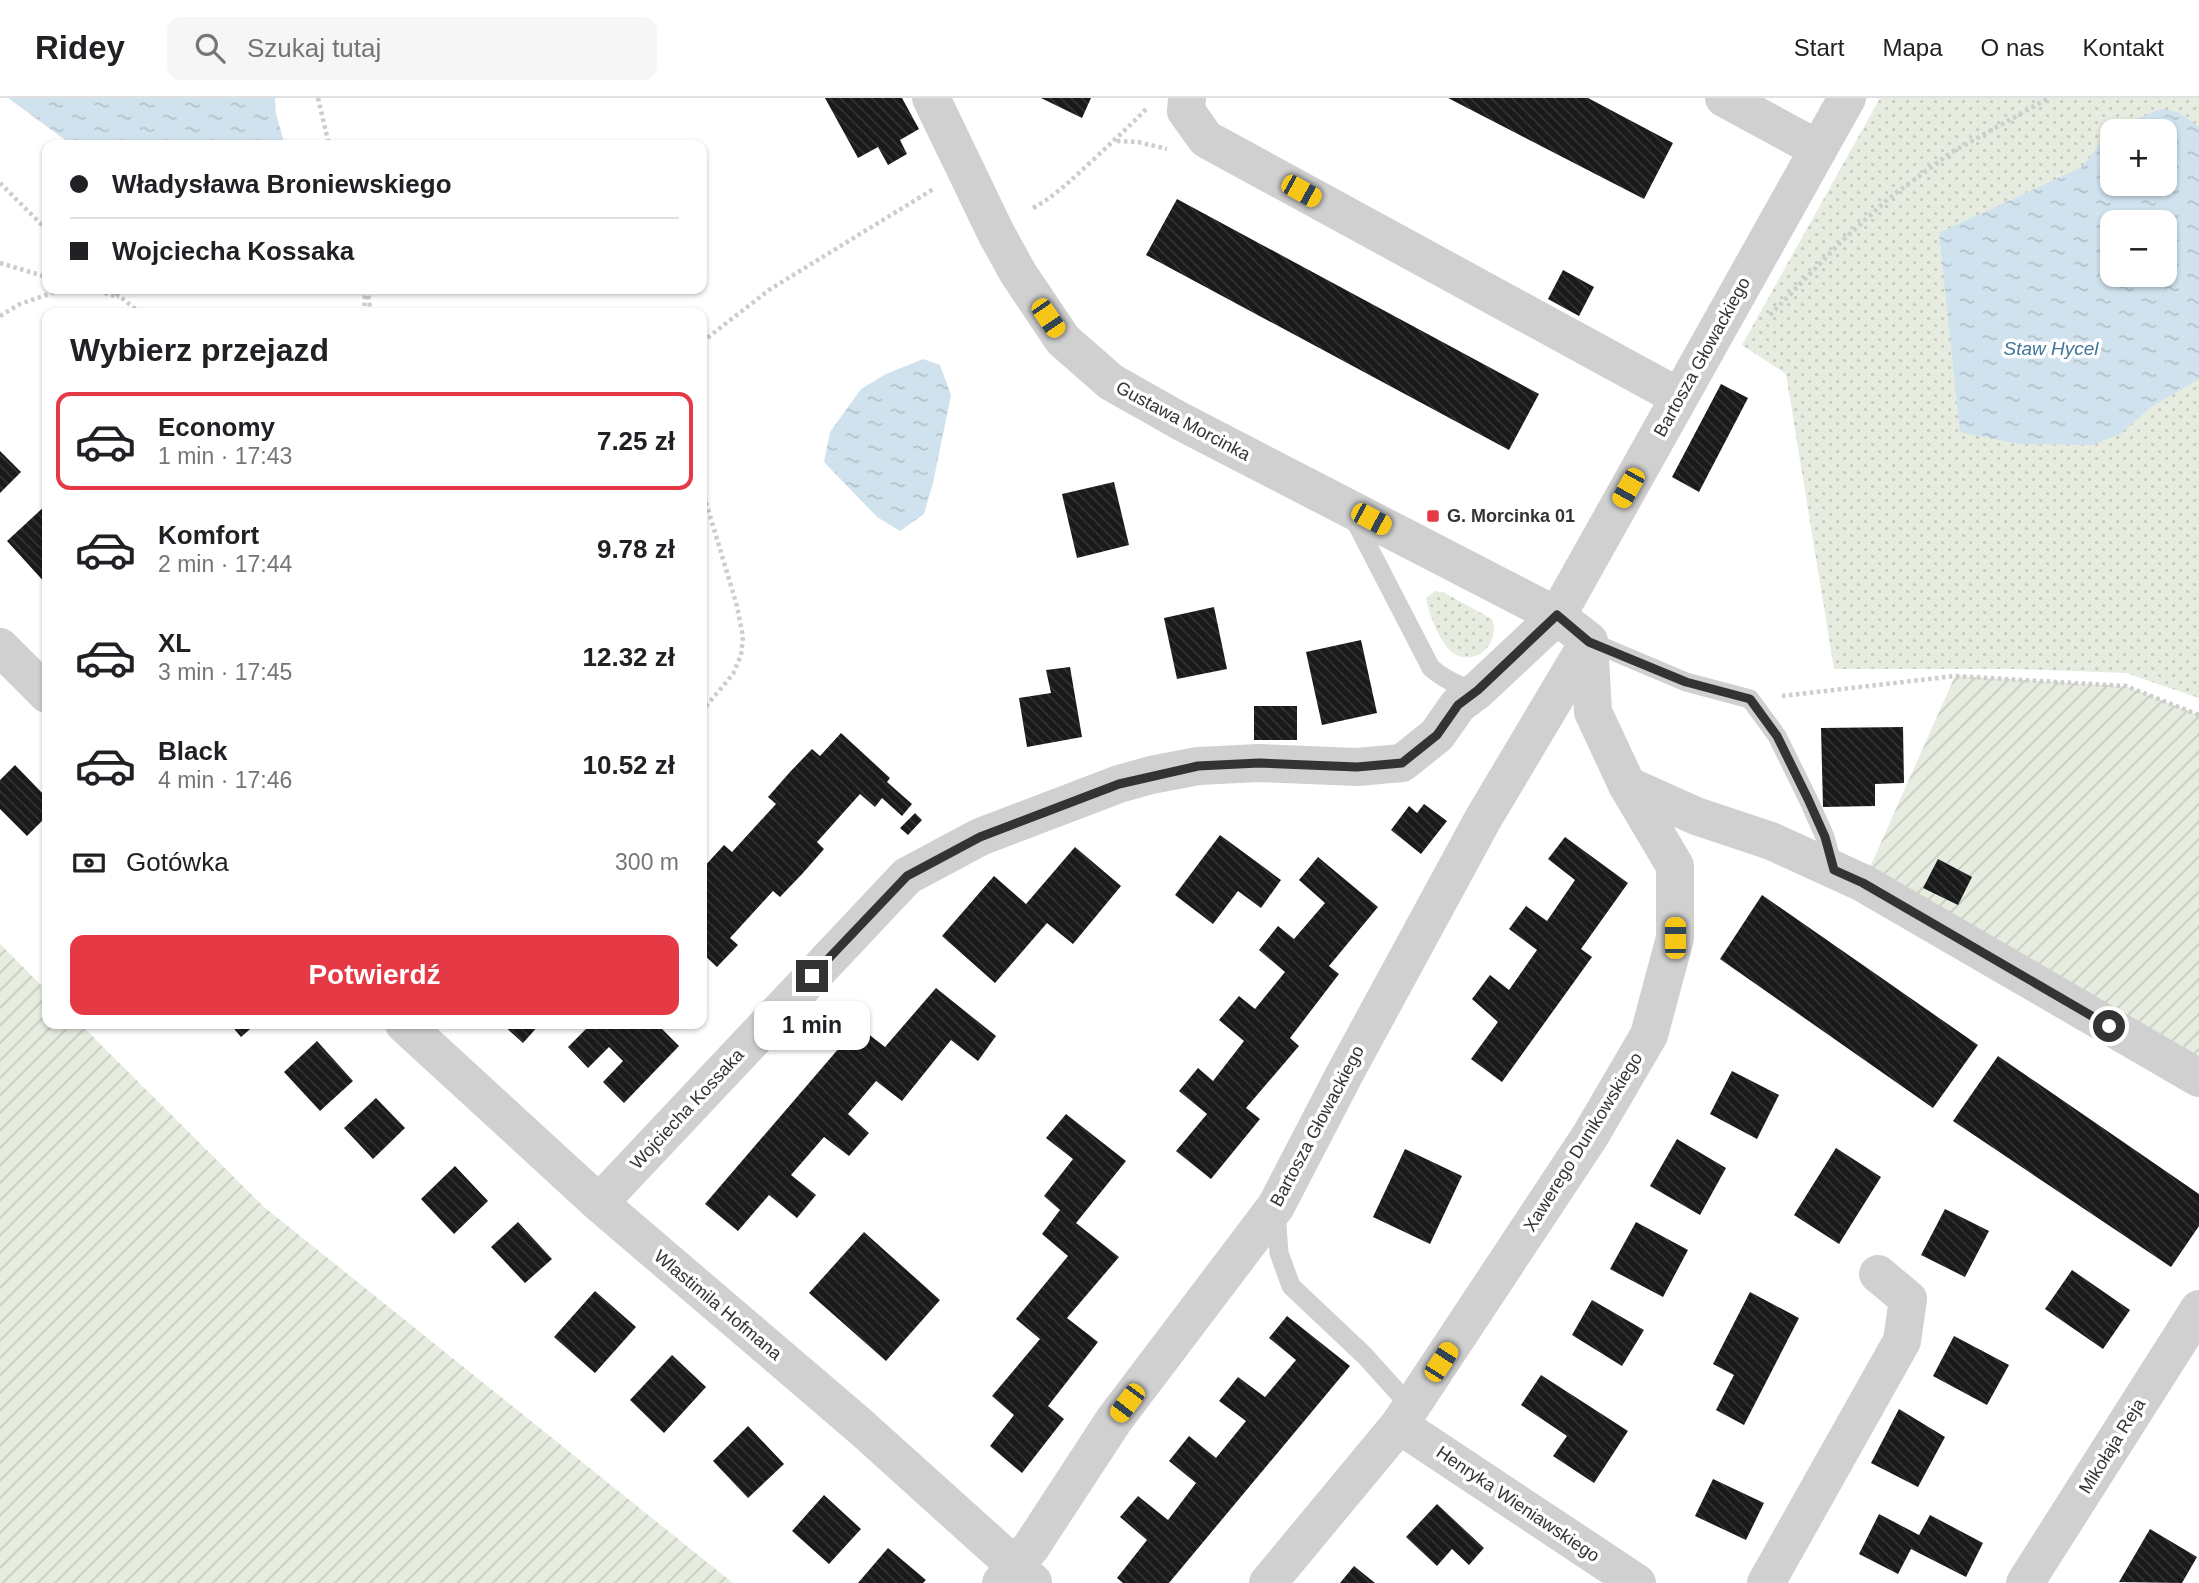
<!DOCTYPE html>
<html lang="pl">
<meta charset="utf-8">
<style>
body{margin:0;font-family:Helvetica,sans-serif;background:#f6f6f6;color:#202124;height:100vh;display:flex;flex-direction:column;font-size:26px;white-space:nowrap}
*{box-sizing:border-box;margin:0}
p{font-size:23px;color:#757577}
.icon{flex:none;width:38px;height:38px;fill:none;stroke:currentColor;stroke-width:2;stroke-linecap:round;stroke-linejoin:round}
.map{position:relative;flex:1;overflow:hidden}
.panel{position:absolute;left:42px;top:210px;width:665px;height:721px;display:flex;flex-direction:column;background:#fff;border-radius:14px;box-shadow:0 2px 5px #0004}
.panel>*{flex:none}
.top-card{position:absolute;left:42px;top:42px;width:665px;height:154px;border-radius:14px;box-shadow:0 2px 5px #0004;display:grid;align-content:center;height:154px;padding:0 28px;background:#fff}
.buttons{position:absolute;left:2100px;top:21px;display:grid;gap:14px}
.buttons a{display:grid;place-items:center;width:77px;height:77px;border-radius:14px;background:#fff;box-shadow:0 2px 5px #0004;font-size:35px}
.end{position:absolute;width:32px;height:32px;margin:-16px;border:9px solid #333;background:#fff;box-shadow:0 0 0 4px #fff}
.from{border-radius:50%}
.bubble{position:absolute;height:49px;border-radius:14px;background:#fff;box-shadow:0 2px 5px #0004;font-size:23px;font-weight:600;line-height:49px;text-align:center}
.car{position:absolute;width:21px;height:42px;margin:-21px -10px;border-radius:9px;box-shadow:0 0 5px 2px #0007;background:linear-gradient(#f5c518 24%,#345 0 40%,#f5c518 0 76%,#345 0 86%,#f5c518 0)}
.top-card b{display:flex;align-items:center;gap:24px;height:66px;font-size:26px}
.top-card b+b{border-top:2px solid #e0e0e0}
.top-card i{width:18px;height:18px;background:#202124}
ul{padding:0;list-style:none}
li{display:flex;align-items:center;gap:21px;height:98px;margin:0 14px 10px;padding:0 14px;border:4px solid transparent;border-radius:14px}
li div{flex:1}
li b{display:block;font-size:26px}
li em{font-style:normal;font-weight:600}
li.on{border-color:#e63946}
li>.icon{width:63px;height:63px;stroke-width:1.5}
h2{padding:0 28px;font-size:32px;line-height:84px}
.pay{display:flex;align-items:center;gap:18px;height:77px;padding:0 28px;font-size:26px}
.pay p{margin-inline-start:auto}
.cta{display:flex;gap:14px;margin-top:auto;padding:14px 28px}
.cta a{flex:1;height:80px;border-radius:14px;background:#e63946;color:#fff;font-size:28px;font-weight:600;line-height:80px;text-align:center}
header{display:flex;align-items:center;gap:42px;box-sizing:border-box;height:98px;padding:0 35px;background:#fff;border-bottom:2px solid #e0e0e0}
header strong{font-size:33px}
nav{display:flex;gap:38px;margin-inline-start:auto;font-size:24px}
.search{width:490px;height:63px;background:#f6f6f6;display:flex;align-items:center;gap:18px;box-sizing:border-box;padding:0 24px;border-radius:14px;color:#757577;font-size:26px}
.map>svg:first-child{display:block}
.grass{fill:url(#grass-dots);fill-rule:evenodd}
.garden{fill:url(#garden-furrows)}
.water{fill:url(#water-ripples);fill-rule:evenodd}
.building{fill:url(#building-back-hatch)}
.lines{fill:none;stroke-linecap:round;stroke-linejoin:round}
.path{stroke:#cdcdcd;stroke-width:4.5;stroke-dasharray:3.5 3.5;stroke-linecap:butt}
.service{stroke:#d0d0d0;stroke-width:19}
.minor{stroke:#d0d0d0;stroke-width:38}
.route{stroke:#333;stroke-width:9}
.poi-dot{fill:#e63946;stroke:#fff;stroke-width:2.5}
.labels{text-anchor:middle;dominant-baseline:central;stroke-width:7;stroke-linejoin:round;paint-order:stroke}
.street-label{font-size:18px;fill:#333;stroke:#fff}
.poi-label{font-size:18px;font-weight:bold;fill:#333;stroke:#fff;text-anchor:start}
.water-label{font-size:19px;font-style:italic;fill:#3f7597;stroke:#fff}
</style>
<header>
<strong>Ridey</strong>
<div class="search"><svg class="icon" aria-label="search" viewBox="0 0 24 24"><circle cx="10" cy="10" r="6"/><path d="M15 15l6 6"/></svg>Szukaj tutaj</div>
<nav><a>Start</a><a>Mapa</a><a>O nas</a><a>Kontakt</a></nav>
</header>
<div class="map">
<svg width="2199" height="1485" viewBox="0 0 2199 1485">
<defs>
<pattern id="grass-dots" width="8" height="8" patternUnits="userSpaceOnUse" patternTransform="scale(1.75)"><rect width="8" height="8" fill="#e6ecdf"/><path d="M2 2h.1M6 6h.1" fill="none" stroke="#c6cbc0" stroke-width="1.8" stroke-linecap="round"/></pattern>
<pattern id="garden-furrows" width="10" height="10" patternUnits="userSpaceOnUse" patternTransform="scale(1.75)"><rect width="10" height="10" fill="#e6ecdf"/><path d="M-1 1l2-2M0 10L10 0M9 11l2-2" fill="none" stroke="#c6cbc0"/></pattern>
<pattern id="water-ripples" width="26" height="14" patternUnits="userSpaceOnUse" patternTransform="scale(1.75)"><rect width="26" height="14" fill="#cfe2ee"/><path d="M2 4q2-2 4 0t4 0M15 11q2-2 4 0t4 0" fill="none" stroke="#b2c2cd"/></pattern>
<pattern id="building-back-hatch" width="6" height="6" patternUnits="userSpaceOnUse" patternTransform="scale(1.75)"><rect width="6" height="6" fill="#1a1a1a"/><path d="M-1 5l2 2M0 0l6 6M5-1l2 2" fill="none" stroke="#333"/></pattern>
</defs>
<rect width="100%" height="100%" fill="#fff"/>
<!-- grass -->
<path class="grass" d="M1880 0H2199V600L2126 575 2015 571H1834L1786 276 1742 247ZM2112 33H2165V86H2112ZM2112 124H2165V177H2112Z
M1435 493 1443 494 1492 521C1500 544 1479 567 1456 557 1441 549 1429 516 1426 500Z"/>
<!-- garden -->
<path class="garden" d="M1955 578 2126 588 2199 617V978L1863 785Z
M0 846 47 893V926H80L264 1109 733 1485H0Z"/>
<!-- water -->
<path class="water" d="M8 0H275L276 16 285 47H72Z
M2161 11 2178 14 2199 29V281L2151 309 2120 336 2092 347 2020 346 1960 334 1939 135 2082 69 2110 32ZM2165 33V86H2112V33ZM2112 124H2165V177H2112Z
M923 261 940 267 951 297 933 385 924 416 900 433 877 419 824 364 830 334 861 291 886 276Z"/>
<!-- building -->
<path class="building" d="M825 0H902L919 31 900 42 907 56 888 67 878 49 858 60Z
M1041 0H1091L1082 20Z
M1448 0H1588L1673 45 1644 101Z
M1177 101 1539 296 1509 352 1146 157Z
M1563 172 1594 189 1579 218 1548 201Z
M1721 286 1748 300 1699 394 1672 379Z
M0 353 21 374 0 395Z
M1114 384 1129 447 1077 460 1062 396Z
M47 406V487L7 443Z
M1214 509 1227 571 1177 581 1164 520Z
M1361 542 1377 615 1322 627 1306 554Z
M1070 569 1082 639 1027 649 1019 600 1051 595 1046 572Z
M1254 608H1297V642H1254Z
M1903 629 1904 685 1875 686V708L1823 709 1821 630Z
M841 635 890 680 887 684 912 706 902 718 882 700 875 709 860 696 817 744 824 751 803 775 780 799 773 793 730 840 738 847 717 869 702 855V771L724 747 732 754 776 706 768 699 790 674 812 651 820 658Z
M15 667 47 700V718L27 738 0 711V682Z
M1424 706 1447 723 1421 756 1391 732 1409 708 1417 715Z
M915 715 922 722 908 737 900 730Z
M1220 737 1281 782 1261 810 1238 793 1213 826 1175 797Z
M1565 739 1628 785 1581 851 1592 859 1502 984 1471 961 1498 924 1472 901 1490 877 1509 892 1537 852 1509 831 1526 808 1547 823 1575 782 1548 761Z
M1075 749 1121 788 1073 846 1047 825 995 885 942 838 994 778 1026 806Z
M1318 759 1378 809 1329 868 1339 876 1290 940 1299 948 1246 1010 1260 1021 1211 1081 1176 1053 1207 1016 1179 993 1198 970 1213 983 1244 943 1219 922 1239 898 1255 911 1285 874 1259 852 1278 828 1294 841 1325 805 1299 782Z
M1938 761 1972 779 1958 807 1923 790Z
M1762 797 1978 947 1933 1010 1720 861Z
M936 890 996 938 978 963 951 942 902 1003 876 983 848 1016 869 1035 849 1058 824 1039 791 1077 816 1097 797 1120 769 1097 738 1133 705 1106 858 928 885 949Z
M230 926H256L241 939Z
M502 926H540L523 945Z
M591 926H657L679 948 624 1005 603 984 623 963 609 949 588 970 568 949Z
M317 943 353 983 320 1013 284 974Z
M1998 958 2199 1096V1128L2171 1169 1953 1023Z
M1732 973 1779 997 1757 1041 1710 1016Z
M376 1000 405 1030 373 1061 344 1030Z
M1066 1016 1126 1063 1076 1125 1119 1159 1067 1220 1098 1244 1048 1308 1064 1321 1022 1375 990 1348 1014 1317 992 1298 1040 1241 1016 1221 1068 1158 1042 1136 1060 1112 1044 1098 1073 1061 1046 1040Z
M1677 1041 1726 1070 1700 1117 1650 1088Z
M1836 1050 1881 1079 1839 1146 1794 1117Z
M1405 1051 1462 1078 1430 1146 1373 1119Z
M455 1068 488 1103 454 1136 421 1101Z
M1945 1111 1989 1133 1965 1179 1921 1157Z
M518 1124 552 1161 525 1185 491 1149Z
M1636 1124 1688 1152 1663 1199 1610 1171Z
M864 1134 940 1202 886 1263 809 1195Z
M2072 1172 2130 1212 2103 1251 2045 1211Z
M595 1193 636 1229 595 1275 554 1239Z
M1750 1194 1799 1220 1744 1327 1716 1312 1734 1277 1713 1266Z
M1592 1202 1644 1232 1622 1268 1572 1237Z
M1287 1218 1350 1268 1169 1485H1123L1117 1480 1147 1442 1120 1419 1138 1398 1168 1422 1196 1385 1169 1363 1189 1338 1216 1360 1246 1323 1219 1303 1238 1279 1265 1299 1296 1262 1269 1240Z
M1954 1238 2009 1267 1987 1307 1933 1278Z
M672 1257 706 1289 664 1335 630 1302Z
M1541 1277 1628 1333 1594 1385 1553 1358 1567 1338 1521 1307Z
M1899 1311 1945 1339 1918 1389 1871 1365Z
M748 1328 784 1366 748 1400 713 1363Z
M1713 1381 1764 1405 1746 1442 1695 1418Z
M824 1397 861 1431 829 1466 792 1433Z
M1437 1406 1484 1450 1469 1467 1452 1451 1437 1468 1406 1439Z
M1879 1416 1919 1437 1930 1417 1983 1445 1966 1479 1911 1451 1898 1476 1859 1456Z
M2150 1431 2197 1459 2182 1485 2119 1484Z
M888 1450 926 1482 923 1485H858Z
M1354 1468 1375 1485H1340Z"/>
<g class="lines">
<!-- path -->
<path class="path" d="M318 0 329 47
M1117 43 1138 44 1167 51
M0 85 47 132
M1033 110C1057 97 1073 80 1093 62 1112 44 1130 28 1148 9
M0 165 47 179
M91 191 119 199
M111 191 140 215
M367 191 371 215
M364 215 365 195
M1770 217 1842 143 1888 101 1952 54 2049 0
M0 218 20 206 64 191
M702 244 769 192 935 90
M702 252 705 241
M702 391 737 508 743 539 741 557 733 576 702 613
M1782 598 1955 578 2126 588 2199 617"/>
<!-- service -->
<path class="service" d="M1353 419 1431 570C1446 582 1459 589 1478 592
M1589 543 1686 584 1750 601 1777 638 1808 701 1825 739 1834 771
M1276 1113 1279 1155 1291 1188 1365 1258 1411 1309"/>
<!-- minor -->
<path class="minor" d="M931 0 996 135 1018 175 1063 242 1111 284 1180 323 1557 518 1589 543 1593 614 1627 687 1675 768V840L1649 937 1590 1038 1399 1327 1268 1485
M1187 0 1186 13 1206 41 1679 299
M1724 0 1818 51
M0 549 47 596
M1627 687 1696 718 1771 743 1863 785 2199 980
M404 926 599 1105 861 1329 1033 1484
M599 1105 907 778 980 739 1119 686 1151 677 1198 668 1259 665 1357 669 1402 665 1437 637 1458 607 1478 592 1557 518 1847 0
M1399 1327 1637 1485
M1001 1485 1031 1449 1114 1322 1276 1108 1344 977 1483 721 1589 543
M1766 1485 1902 1243 1908 1201 1878 1176
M2025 1485 2199 1211"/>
</g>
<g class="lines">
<!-- route -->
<path class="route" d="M812 878 907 778 980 739 1119 686 1198 668 1259 665 1357 669 1402 665 1437 637 1458 607 1478 592 1557 517 1589 544 1686 584 1750 601 1777 638 1808 701 1825 739 1834 772 1863 785 2109 928"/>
</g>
<!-- markers -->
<rect class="poi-dot" x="1426" y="411" width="14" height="14" rx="3.5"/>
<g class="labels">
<!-- street labels -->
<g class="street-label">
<text transform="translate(1702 259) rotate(-61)">Bartosza Głowackiego</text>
<text transform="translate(1183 323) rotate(28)">Gustawa Morcinka</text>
<text transform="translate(687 1011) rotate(-47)">Wojciecha Kossaka</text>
<text transform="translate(1317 1028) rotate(-62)">Bartosza Głowackiego</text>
<text transform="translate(1583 1044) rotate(-58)">Xawerego Dunikowskiego</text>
<text transform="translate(718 1207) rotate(40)">Wlastimila Hofmana</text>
<text transform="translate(2112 1348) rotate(-58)">Mikołaja Reja</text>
<text transform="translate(1518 1406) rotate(34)">Henryka Wieniawskiego</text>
</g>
<!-- poi labels -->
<g class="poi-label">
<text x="1447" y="418">G. Morcinka 01</text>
</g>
<!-- water labels -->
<g class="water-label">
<text x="2051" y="250">Staw Hycel</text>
</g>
</g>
</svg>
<div class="buttons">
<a>+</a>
<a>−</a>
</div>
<i class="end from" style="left:2109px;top:928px"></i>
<i class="end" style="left:812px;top:878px"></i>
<div class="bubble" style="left:754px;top:903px;width:116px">1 min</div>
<i class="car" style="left:1301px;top:93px;rotate:119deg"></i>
<i class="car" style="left:1048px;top:220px;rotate:146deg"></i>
<i class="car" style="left:1628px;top:390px;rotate:209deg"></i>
<i class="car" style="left:1371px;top:421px;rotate:118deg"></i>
<i class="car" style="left:1675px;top:840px;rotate:0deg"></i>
<i class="car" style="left:1441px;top:1264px;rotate:33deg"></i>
<i class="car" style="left:1127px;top:1305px;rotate:217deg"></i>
<div class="top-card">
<b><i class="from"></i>Władysława Broniewskiego</b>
<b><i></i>Wojciecha Kossaka</b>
</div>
<section class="panel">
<h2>Wybierz przejazd</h2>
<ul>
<li class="on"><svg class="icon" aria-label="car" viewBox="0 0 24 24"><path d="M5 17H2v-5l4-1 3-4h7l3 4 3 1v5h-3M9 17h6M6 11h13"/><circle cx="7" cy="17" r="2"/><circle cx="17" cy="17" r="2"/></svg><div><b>Economy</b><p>1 min · 17:43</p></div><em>7.25 zł</em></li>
<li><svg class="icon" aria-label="car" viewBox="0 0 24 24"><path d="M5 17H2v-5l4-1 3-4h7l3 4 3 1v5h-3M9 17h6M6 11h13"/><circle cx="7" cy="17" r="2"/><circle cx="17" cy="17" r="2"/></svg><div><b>Komfort</b><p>2 min · 17:44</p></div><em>9.78 zł</em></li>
<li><svg class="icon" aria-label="car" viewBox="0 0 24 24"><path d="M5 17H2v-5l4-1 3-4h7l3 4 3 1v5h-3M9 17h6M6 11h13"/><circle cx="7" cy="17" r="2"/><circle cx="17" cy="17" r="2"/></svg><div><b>XL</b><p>3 min · 17:45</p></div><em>12.32 zł</em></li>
<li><svg class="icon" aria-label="car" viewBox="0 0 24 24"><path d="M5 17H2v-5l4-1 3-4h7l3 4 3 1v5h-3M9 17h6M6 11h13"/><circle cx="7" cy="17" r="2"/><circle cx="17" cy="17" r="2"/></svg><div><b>Black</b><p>4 min · 17:46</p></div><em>10.52 zł</em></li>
</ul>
<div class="pay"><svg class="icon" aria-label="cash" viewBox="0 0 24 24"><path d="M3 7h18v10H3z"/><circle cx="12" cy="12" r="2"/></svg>Gotówka<p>300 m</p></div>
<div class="cta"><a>Potwierdź</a></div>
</section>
</div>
